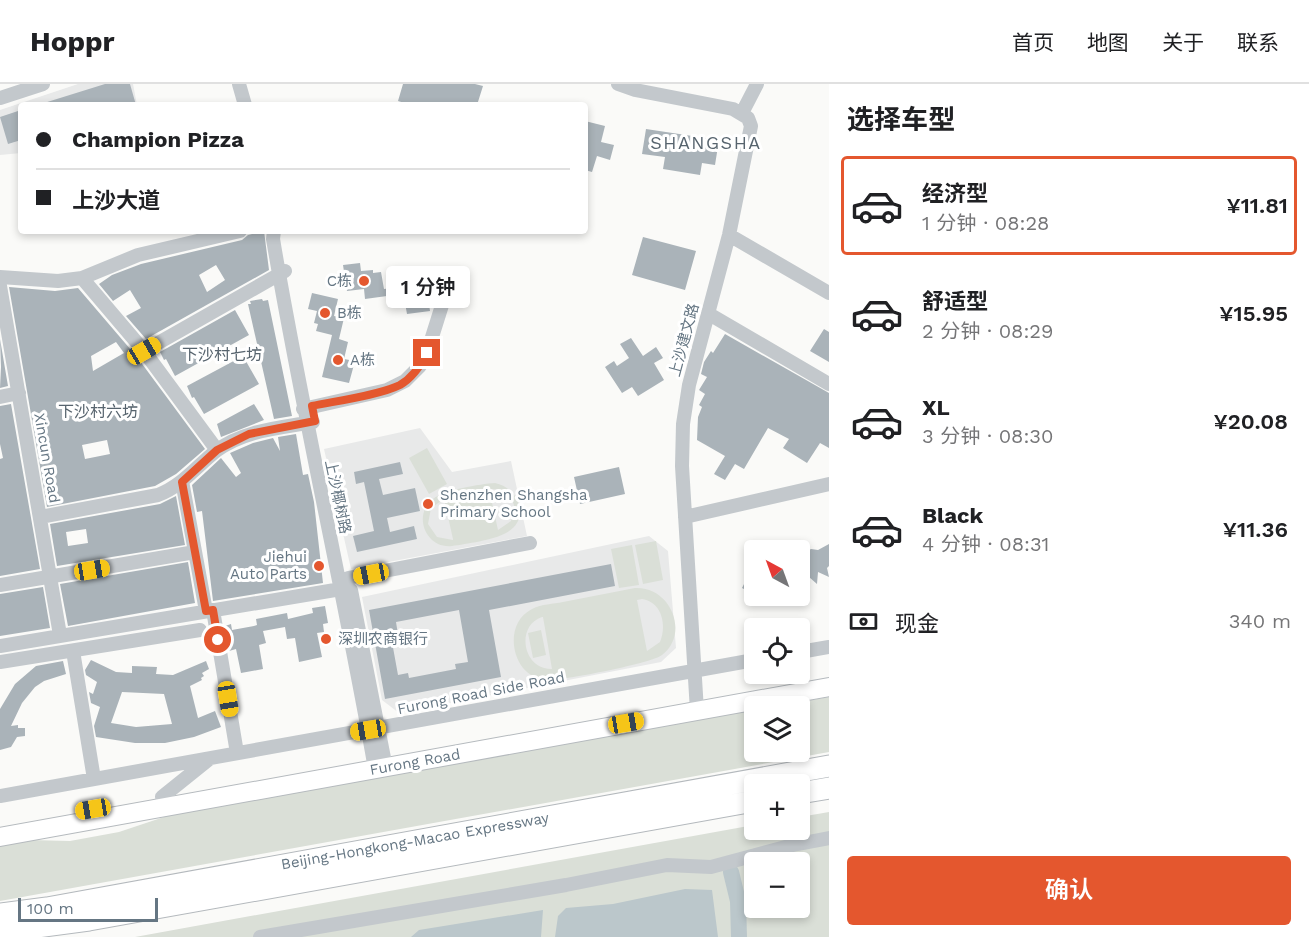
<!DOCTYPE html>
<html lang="zh">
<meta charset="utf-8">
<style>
body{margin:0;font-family:"Work Sans","Noto Sans SC",sans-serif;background:#f6f6f6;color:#202124;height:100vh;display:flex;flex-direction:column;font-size:22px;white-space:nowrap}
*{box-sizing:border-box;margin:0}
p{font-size:20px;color:#757577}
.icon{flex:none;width:33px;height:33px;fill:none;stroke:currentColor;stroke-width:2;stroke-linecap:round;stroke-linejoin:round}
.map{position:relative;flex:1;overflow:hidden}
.side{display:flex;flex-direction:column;background:#fff;width:480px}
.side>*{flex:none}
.banner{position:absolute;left:18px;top:18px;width:570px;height:132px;border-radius:6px;box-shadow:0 3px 9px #0003;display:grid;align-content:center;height:132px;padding:0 18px;background:#fff}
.needle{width:39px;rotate:319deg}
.fabs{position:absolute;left:744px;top:456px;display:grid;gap:12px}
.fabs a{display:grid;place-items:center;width:66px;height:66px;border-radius:6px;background:#fff;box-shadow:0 3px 9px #0003;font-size:30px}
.scale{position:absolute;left:18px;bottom:15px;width:140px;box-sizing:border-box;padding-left:6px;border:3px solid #657683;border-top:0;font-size:16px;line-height:21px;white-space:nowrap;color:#657683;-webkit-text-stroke:4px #fff;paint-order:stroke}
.end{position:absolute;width:27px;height:27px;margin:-14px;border:8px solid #e4572e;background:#fff;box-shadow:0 0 0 3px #fff}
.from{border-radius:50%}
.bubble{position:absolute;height:42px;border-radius:6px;background:#fff;box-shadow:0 3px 9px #0003;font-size:20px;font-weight:600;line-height:42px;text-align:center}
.car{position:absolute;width:18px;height:36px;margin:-18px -9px;border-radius:8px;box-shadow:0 0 4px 2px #0007;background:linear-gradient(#f5c518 24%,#345 0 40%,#f5c518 0 76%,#345 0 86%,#f5c518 0)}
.banner b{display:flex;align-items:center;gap:21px;height:57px;font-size:22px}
.banner b+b{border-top:2px solid #e0e0e0}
.banner i{width:15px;height:15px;background:#202124}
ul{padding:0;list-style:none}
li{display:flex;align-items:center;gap:18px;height:99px;margin:0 12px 9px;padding:0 6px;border:3px solid transparent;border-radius:6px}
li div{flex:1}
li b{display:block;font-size:22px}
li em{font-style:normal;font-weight:600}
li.current{border-color:#e4572e}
li>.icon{width:54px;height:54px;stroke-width:1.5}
h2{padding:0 18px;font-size:27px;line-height:72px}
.pay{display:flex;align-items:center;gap:15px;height:66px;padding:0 18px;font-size:22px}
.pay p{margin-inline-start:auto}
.action{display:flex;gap:12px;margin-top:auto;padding:12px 18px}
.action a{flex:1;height:69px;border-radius:6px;background:#e4572e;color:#fff;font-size:24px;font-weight:600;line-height:69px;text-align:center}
header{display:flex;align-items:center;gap:36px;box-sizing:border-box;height:84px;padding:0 30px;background:#fff;border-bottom:2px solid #e0e0e0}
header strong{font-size:28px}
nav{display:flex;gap:33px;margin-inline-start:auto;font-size:21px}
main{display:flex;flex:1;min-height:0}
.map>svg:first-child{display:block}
.built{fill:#e8e9e9}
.green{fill:#dadfd7;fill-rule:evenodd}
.water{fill:#bbc7cb}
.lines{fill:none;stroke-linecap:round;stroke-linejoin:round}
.river{stroke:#bbc7cb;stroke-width:16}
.building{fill:#aab3b9;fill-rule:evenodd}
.major-casing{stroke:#b5babe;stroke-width:20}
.highway-casing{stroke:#b4b9bd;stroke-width:23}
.minor{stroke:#c3c8cc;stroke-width:14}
.major{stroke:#fff;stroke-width:18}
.highway{stroke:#fff;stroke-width:21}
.route{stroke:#e4572e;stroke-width:8}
.poi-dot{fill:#e4572e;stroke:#fff;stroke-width:2}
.labels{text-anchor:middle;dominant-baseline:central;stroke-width:6;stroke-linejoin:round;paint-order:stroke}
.poi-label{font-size:15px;fill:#657683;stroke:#fff;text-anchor:start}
.street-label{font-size:15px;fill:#657683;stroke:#fff}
.neighbourhood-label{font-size:16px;fill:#57646e;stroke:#fff}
.quarter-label{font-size:18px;letter-spacing:1.5px;fill:#57646e;stroke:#fff}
</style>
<header>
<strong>Hoppr</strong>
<nav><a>首页</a><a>地图</a><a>关于</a><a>联系</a></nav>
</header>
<main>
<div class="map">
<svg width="829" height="853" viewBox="0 0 829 853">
<rect width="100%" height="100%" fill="#fafaf8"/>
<!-- built -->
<path class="built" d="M78 0H133L137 21H21V69L0 71V26Z
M420 344 452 388 511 377 527 452 351 485 324 365Z
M649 452 668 467 676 564 661 578 399 629 382 616 362 513Z"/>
<!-- green -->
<path class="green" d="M427 364 447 400 429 410 409 374Z
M495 399C520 404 531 436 506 449 493 456 466 460 452 462 426 465 412 431 433 415 444 406 480 400 495 399ZM489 405C501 404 510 410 514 421L511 437 498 446ZM444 415 453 455V456L437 453 428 440 431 424Z
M656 457 663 496 643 500 635 461Z
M632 461 639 501 619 504 611 465Z
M635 504C671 502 690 550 662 571 653 579 561 597 547 596 537 596 529 591 523 584 509 566 510 536 532 525 542 520 553 520 563 518 587 513 611 509 635 504ZM642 515C662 518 667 541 660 558L647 567 637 516ZM542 533H543L552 585C523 586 515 542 542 533Z
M541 546 546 571 533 574 528 549Z
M829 613V668L0 817V761L30 756 70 757 119 748 176 729 754 626V668H800V622H777Z
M829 728V853H135L754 741V746H800V733ZM754 778H800V824H754Z"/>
<!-- water -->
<path class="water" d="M685 805 712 806 718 853H555L558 832 566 824 613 820Z
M543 826 541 853H411L419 846Z"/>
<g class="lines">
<!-- river -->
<path class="river" d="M731 788 738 817 739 853"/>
</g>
<!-- building -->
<path class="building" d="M105 0H130L136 21H44V19Z
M403 0H475L483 2 477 21H411L398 17Z
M21 26V56L8 60 0 33Z
M585 37 605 42 601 58 614 61 610 76 597 72 592 88 585 86Z
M646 45 719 56 715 81 702 79 700 91 663 85 665 73 642 70Z
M264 147 269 186 146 255 126 232 141 224 130 206 113 217 99 200 112 191 141 180 242 156 248 151ZM216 181 225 196 207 208 199 191Z
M643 153 696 167 685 206 632 191Z
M360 179 361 187 373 186V189L381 188 384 205 426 199 430 227 407 230 405 219 388 222 387 212 365 215 364 205 347 207 343 181Z
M9 203 55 207 78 204 137 273 205 365 176 390 155 402 47 423ZM116 258 124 269 93 287 91 272ZM107 356 110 370 85 375 82 361Z
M312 209 338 215 334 232 344 234 339 255 348 258 344 275 355 277 349 299 322 293 332 251 316 247 318 240 314 239 317 227 308 225Z
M262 215 263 217 268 216 292 332 274 335 248 220H251L250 217Z
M235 226 249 251 175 292 166 275 164 276 160 268Z
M824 245 829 248V278L810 267Z
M725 250 829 309V364L820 359 807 379 783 364 789 355 768 344 744 385 735 380 725 396 714 390 725 372 697 356 698 333 702 323 699 321 705 310 699 306 707 293 701 290 704 278 711 267 713 269Z
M631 254 643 272 656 263 663 274 654 279 664 296 638 312 632 303 622 309 605 283 614 277 617 282 629 274 620 260Z
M0 255 8 302 0 304 1 283Z
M243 272 259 300 204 330 194 313 192 314 187 302Z
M11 320 40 485 0 492V375L3 374 0 360V322Z
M254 320 264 336 221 353 217 340Z
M296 350 303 391 308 390 314 418 323 499 213 517 202 427 197 428 192 401 221 374 236 393 241 389 230 369 253 359 273 354 280 367 278 353Z
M400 378 403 390 379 395 383 411 415 404 420 427 387 434 390 448 414 442 417 455 357 468 353 452 374 447 364 398 356 400 354 388Z
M619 383 625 410 580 420 574 393Z
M176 412 185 461 57 482 50 440 160 420ZM86 445 88 459 68 462 66 448Z
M829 460V482L827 484 829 493 818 488 817 500 809 493H800V477L804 469 811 465 818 466Z
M188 478 195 519 68 542 60 500Z
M611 480 615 502 489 526 501 593 385 615 369 526ZM459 526 468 578 455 580 456 585 409 594 408 589 398 591 392 558 399 557 396 538Z
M748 492 754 495V510L742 504Z
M43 503 50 544 0 552V510Z
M325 522 328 539 323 540 324 548 317 549 322 573 299 578 295 554 287 555 285 543 263 547 266 559 259 561 263 585 241 589 236 565 229 567 225 542 231 540 232 546 254 542 257 541 256 535 287 529 288 535 313 529 312 524Z
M91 576 116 588 132 589V582L157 583 156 590 173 591 206 577 209 585 202 589 204 592 201 594 202 596 190 602 198 634 215 627 221 643 194 653 165 659H135L96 653 94 642 100 623 91 619 89 608 93 610 97 598 86 591 85 586ZM122 608 164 610 172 640 136 643 111 639Z
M63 577 66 590 44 597 35 603 22 619 11 642 18 641V644H25V652L17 653 11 663 0 666V625L15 600 36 582Z"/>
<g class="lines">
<defs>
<path id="major" d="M0 753 829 603"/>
<path id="highway" d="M800 709 829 704
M0 830 47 824 829 682
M0 848 89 836 754 717"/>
</defs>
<!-- major casing -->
<use href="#major" class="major-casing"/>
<!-- highway casing -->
<use href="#highway" class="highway-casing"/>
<!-- minor -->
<path class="minor" d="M239 0 245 21
M618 0 635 6 733 25 748 34 751 42 729 151 689 301 683 340 682 382 697 627
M0 14 43 0
M742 29 757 0
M274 147 273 155C303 333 344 508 375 685
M729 151 829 209
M0 193 58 197 82 194 138 171 240 147
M82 194 144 267 217 366
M0 202 60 551
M709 230 829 300
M144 267 285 187
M0 313 19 309
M303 325 387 306 405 297 420 282 427 269 449 199
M182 397 206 527
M40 433 158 411C182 402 197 382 216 367 244 346 280 344 313 338
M685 433 829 400
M348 494 530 459
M0 501 195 468
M351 506 386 684
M213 526 237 669
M0 562 341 505
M73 567 94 695
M800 568 829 563
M0 578 200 546
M0 712 754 576
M162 713 208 676
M260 853 566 801 667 781 711 783 793 761 829 754"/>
<!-- major -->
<use href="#major" class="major"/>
<!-- highway -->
<use href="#highway" class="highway"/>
</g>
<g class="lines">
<!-- route -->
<path class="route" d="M218 556 213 526 206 527 182 398 217 366 249 350 315 337 312 322C336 317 380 311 400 301 412 294 421 281 427 269"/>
</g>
<!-- markers -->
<g class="poi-dot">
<circle cx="364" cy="197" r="6"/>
<circle cx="325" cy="229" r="6"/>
<circle cx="338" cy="276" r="6"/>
<circle cx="428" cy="420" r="6"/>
<circle cx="319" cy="482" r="6"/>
<circle cx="326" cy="555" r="6"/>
</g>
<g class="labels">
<!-- poi labels -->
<g class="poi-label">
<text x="352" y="197" text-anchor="end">C栋</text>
<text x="337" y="229">B栋</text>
<text x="350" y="276">A栋</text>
<text x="440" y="411">Shenzhen Shangsha<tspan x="440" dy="17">Primary School</tspan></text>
<text x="307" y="473" text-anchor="end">Jiehui<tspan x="307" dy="17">Auto Parts</tspan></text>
<text x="338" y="555">深圳农商银行</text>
</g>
<!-- street labels -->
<g class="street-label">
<text transform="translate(684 256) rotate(-75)">上沙建文路</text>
<text transform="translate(47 374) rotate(80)">Xincun Road</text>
<text transform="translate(338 413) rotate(78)">上沙椰树路</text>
<text transform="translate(481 609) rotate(-11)">Furong Road Side Road</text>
<text transform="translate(415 678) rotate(-10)">Furong Road</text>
<text transform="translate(415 757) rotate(-10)">Beijing-Hongkong-Macao Expressway</text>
</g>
<!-- neighbourhood labels -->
<g class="neighbourhood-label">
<text x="222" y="270">下沙村七坊</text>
<text x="98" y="327">下沙村六坊</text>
</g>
<!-- quarter labels -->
<g class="quarter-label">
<text x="706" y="58">SHANGSHA</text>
</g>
</g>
</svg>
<div class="fabs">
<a><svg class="needle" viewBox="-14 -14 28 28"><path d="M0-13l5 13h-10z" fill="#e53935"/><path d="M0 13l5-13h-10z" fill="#757577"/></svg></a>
<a><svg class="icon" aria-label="locate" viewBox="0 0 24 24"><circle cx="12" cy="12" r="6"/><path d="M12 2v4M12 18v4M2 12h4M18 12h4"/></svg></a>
<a><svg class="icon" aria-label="layers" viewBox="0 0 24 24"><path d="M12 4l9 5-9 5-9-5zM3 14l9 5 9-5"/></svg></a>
<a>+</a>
<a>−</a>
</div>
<div class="scale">100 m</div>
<i class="end from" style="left:218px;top:556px"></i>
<i class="end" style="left:427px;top:269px"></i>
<div class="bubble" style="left:386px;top:182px;width:84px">1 分钟</div>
<i class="car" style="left:144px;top:267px;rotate:60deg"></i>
<i class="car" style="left:92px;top:486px;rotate:81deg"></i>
<i class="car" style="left:371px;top:490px;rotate:259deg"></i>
<i class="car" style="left:228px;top:615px;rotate:171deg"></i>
<i class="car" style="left:626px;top:639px;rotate:80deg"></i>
<i class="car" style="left:368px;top:646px;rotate:260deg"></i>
<i class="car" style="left:93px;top:725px;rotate:260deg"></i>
<div class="banner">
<b><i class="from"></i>Champion Pizza</b>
<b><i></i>上沙大道</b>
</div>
</div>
<section class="side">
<h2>选择车型</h2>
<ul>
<li class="current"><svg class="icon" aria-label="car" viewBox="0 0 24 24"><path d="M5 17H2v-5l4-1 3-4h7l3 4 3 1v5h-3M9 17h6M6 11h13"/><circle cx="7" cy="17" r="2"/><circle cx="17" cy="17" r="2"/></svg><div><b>经济型</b><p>1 分钟 · 08:28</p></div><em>¥11.81</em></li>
<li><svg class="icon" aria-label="car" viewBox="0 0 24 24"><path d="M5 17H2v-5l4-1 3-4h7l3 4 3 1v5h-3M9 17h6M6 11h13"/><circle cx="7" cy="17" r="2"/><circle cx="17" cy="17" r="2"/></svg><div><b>舒适型</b><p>2 分钟 · 08:29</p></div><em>¥15.95</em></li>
<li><svg class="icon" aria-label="car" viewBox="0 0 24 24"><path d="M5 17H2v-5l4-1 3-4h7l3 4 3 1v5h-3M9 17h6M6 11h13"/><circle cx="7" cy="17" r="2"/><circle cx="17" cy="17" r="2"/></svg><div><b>XL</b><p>3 分钟 · 08:30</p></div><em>¥20.08</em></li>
<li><svg class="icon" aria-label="car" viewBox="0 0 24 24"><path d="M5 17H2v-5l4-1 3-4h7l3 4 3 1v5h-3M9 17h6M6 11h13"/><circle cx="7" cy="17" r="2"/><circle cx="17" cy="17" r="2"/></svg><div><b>Black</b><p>4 分钟 · 08:31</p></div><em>¥11.36</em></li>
</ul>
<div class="pay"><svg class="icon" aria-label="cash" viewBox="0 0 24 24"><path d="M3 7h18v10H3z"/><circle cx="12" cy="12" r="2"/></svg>现金<p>340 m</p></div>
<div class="action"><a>确认</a></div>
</section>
</main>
